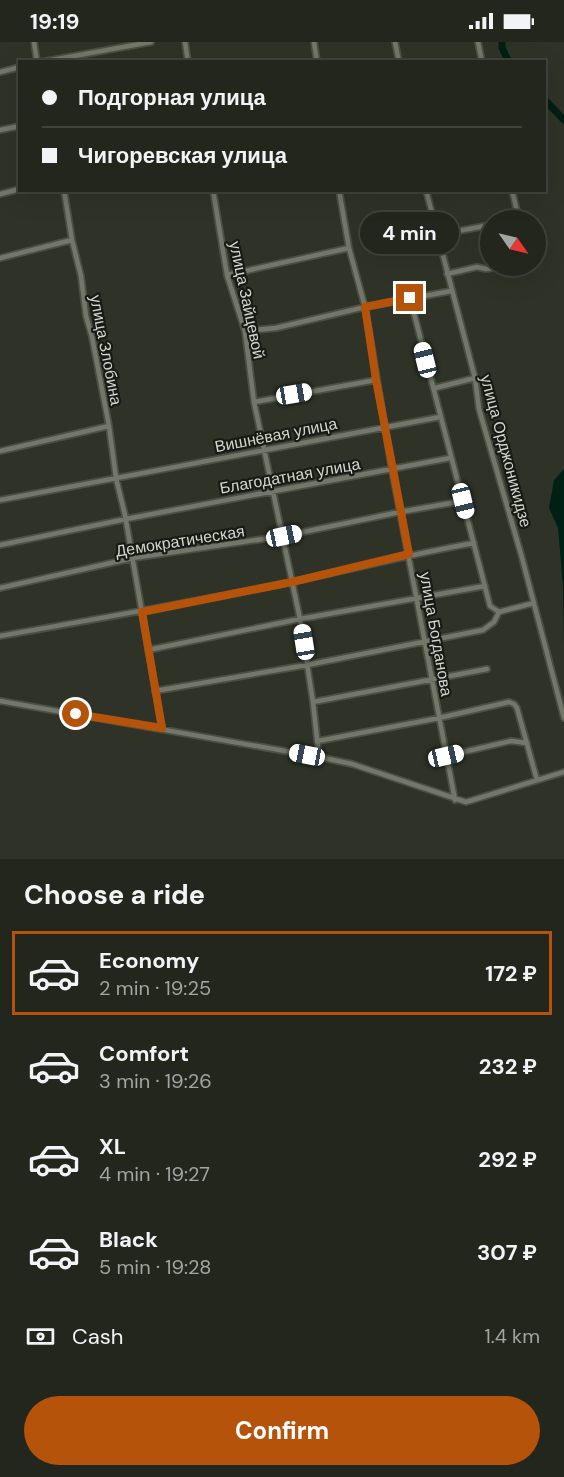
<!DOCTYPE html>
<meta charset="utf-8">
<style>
body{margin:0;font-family:"DM Sans",sans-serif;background:#2b2e26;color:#f1f3f6;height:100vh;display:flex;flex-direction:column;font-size:22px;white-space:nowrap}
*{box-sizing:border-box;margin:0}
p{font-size:20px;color:#a3a5a4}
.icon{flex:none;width:33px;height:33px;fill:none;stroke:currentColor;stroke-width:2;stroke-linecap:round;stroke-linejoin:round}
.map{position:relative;height:817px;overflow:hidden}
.drawer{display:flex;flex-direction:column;background:#23261d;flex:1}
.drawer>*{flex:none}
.top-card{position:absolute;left:18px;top:18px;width:528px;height:132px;border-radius:0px;box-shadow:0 6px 24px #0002,0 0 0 2px #40433b;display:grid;align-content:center;height:132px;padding:0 24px;background:#23261d}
.needle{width:39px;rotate:124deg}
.tools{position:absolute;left:480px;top:168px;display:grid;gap:12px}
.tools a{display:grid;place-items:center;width:66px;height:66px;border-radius:50%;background:#23261d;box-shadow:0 6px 24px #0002,0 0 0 2px #40433b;font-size:30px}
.end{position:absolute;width:27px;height:27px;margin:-14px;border:8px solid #b45309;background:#fff;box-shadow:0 0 0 3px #fff}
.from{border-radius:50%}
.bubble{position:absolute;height:42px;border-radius:21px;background:#23261d;box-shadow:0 6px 24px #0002,0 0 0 2px #40433b;font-size:20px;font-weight:700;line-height:42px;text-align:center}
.car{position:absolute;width:18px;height:36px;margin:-18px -9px;border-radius:8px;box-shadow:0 0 4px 2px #0007;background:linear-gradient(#fff 24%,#345 0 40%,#fff 0 76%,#345 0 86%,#fff 0)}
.top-card b{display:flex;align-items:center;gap:21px;height:57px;font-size:22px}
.top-card b+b{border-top:2px solid #40433b}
.top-card i{width:15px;height:15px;background:#f1f3f6}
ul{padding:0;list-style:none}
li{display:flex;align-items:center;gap:18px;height:84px;margin:0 12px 9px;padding:0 12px;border:3px solid transparent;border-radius:0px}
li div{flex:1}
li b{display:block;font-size:22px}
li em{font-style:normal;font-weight:700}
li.selected{border-color:#b45309}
li>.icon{width:54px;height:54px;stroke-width:1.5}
h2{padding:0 24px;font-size:27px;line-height:72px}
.pay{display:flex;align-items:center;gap:15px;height:66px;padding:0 24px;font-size:22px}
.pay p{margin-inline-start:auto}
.cta{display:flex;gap:12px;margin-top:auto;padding:12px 24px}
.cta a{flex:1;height:69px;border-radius:36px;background:#b45309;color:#fff;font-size:24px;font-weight:700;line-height:69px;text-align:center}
.status{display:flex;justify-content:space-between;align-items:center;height:42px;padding:0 30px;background:#23261d;direction:ltr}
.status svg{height:16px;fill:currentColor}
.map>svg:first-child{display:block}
.water{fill:#001f15}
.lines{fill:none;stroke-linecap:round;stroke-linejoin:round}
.river{stroke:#001f15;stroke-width:7}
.minor-casing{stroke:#4c4f44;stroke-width:8}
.minor{stroke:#73776a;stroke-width:4.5}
.route{stroke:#b45309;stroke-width:8}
.labels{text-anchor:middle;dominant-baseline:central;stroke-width:4.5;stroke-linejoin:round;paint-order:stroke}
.street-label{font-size:16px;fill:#d3d6ce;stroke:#181a14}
</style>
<div class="status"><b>19:19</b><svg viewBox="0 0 49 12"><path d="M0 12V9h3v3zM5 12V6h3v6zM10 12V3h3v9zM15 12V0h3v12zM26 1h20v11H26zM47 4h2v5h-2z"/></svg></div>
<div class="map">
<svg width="564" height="817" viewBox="0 0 564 817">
<rect width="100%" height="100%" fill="#2f3327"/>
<!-- water -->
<path class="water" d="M564 427V601L563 544 558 486 549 466 554 438Z"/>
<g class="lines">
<!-- river -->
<path class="river" d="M502 0V6L509 20
M544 57 564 78"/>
<defs>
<path id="minor" d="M34 0 37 20
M185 0 188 20
M314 0 317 20
M395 0 399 20
M478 0 482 20
M41 20 151 0
M0 30 20 25
M0 88 20 84
M64 148 72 198 81 234 86 274 92 295 109 384 116 436 125 473 162 686
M213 148 227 233 245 289 254 360 300 577 313 660 319 715
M339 148 349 206 365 265 392 428 455 758
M426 148 475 336 479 367 521 512 564 676
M512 148 519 178
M0 152 20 147
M437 193 490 183
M0 216 72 198
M447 232 477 225 486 227 508 224
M227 233 349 206
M410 256 490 564 499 570 534 561
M245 289 276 286 365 265 451 249
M435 346 475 336
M254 360 376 338
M0 409 109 384
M0 458 440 375
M0 503 126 477 450 416
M0 546 133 516 284 494 400 470 463 459
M0 594C97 577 194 560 291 540 352 527 412 512 474 501
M148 608 300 577 485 544
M155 649 307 623 483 588 494 580 499 570
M0 659 319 715 352 722 466 760 564 730
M313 660 487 627
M318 699 439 676 509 660 514 662 517 666 537 738
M446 714 511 699 527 701"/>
</defs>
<!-- minor casing -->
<use href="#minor" class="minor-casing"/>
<!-- minor -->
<use href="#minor" class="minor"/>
</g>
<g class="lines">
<!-- route -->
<path class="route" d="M76 672 162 686 142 570 292 540 409 512 376 338 365 265 410 256"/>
</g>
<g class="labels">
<!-- street labels -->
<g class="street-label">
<text transform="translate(247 258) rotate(78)">улица Зайцевой</text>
<text transform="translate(106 308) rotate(79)">улица Злобина</text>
<text transform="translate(276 393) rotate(-11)">Вишнёвая улица</text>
<text transform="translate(506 409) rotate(75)">улица Орджоникидзе</text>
<text transform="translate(290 434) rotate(-10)">Благодатная улица</text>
<text transform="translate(180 499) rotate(-9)">Демократическая</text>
<text transform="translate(436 592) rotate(80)">улица Богданова</text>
</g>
</g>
</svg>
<div class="tools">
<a><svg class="needle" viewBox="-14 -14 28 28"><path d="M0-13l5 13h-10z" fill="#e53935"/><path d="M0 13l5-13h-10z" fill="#a3a5a4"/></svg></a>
</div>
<i class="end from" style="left:76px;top:672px"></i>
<i class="end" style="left:410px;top:256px"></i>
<div class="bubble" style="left:360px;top:170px;width:99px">4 min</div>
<i class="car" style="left:425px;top:318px;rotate:346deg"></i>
<i class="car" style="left:294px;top:352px;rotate:80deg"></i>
<i class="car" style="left:463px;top:459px;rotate:166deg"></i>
<i class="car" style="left:284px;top:494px;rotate:78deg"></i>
<i class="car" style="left:304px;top:600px;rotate:351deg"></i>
<i class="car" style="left:307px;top:713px;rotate:281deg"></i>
<i class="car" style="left:446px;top:714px;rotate:77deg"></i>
<div class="top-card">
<b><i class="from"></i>Подгорная улица</b>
<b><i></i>Чигоревская улица</b>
</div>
</div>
<section class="drawer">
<h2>Choose a ride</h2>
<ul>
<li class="selected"><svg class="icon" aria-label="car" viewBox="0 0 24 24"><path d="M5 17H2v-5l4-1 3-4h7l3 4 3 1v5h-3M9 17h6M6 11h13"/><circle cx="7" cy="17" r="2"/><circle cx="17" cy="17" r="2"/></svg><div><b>Economy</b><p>2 min · 19:25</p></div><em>172 ₽</em></li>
<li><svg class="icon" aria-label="car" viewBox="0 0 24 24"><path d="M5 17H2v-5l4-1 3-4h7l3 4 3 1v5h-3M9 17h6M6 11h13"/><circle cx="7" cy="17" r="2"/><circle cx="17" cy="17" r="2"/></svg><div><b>Comfort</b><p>3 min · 19:26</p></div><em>232 ₽</em></li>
<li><svg class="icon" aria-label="car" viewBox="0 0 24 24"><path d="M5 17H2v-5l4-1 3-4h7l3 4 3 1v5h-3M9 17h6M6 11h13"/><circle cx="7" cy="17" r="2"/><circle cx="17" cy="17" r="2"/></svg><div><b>XL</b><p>4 min · 19:27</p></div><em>292 ₽</em></li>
<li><svg class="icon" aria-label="car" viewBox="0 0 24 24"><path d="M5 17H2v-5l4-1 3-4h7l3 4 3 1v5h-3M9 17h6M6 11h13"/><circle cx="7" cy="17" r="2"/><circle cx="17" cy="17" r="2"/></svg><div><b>Black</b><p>5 min · 19:28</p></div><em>307 ₽</em></li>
</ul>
<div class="pay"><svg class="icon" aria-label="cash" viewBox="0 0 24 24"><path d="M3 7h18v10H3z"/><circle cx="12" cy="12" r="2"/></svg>Cash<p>1.4 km</p></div>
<div class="cta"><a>Confirm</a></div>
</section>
